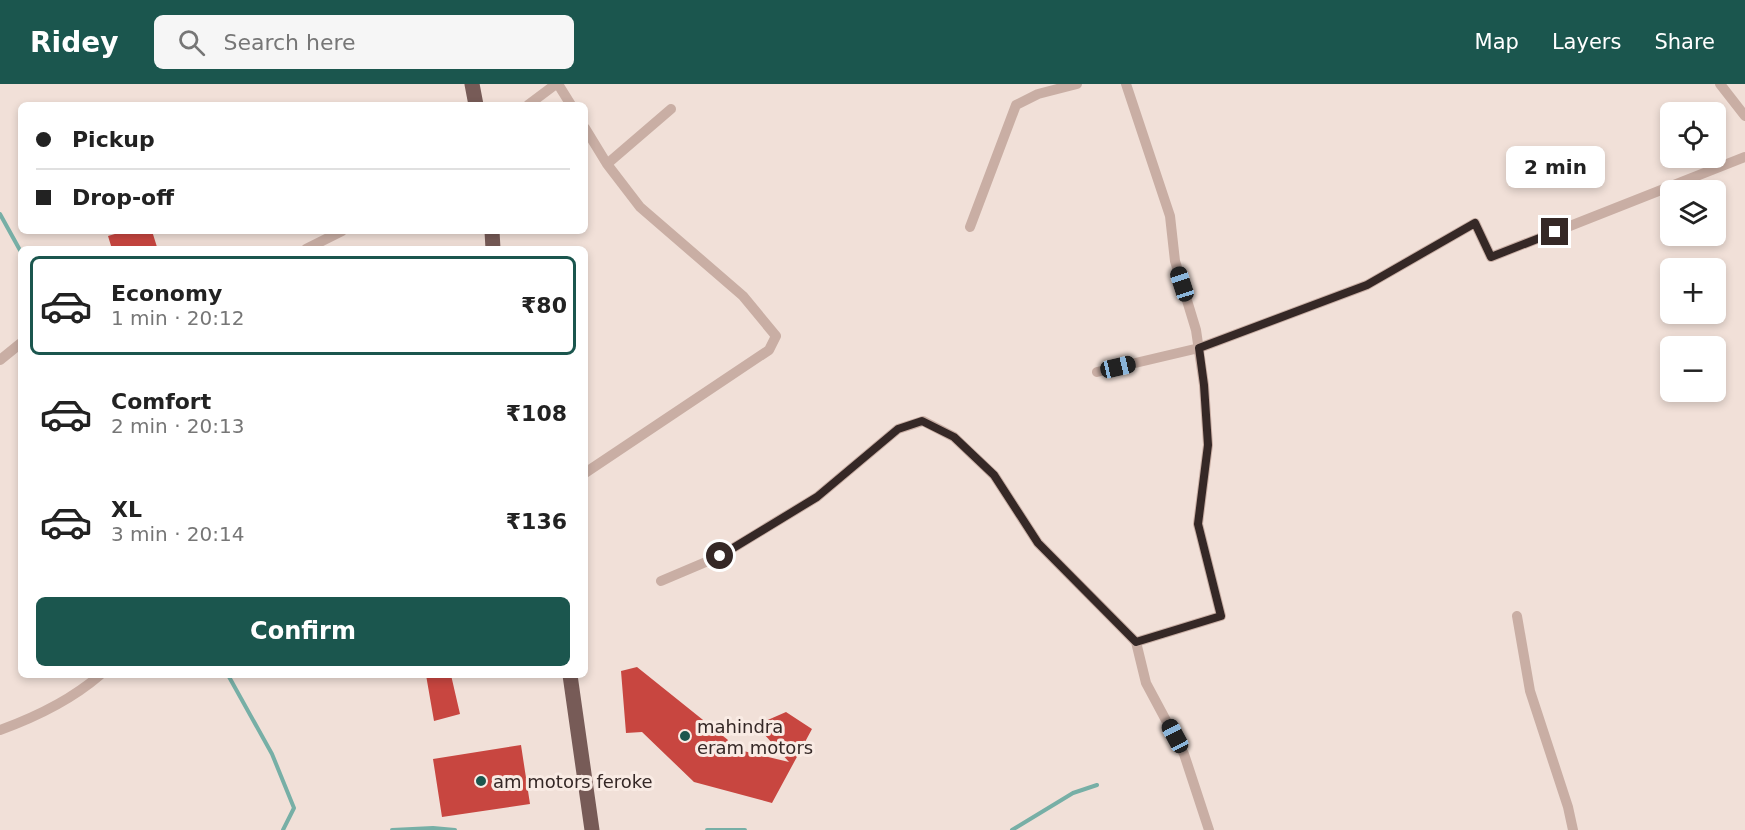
<!DOCTYPE html>
<meta charset="utf-8">
<style>
body{margin:0;font-family:"DejaVu Sans",sans-serif;background:#f6f6f6;color:#222;height:100vh;display:flex;flex-direction:column;font-size:22px;white-space:nowrap}
*{box-sizing:border-box;margin:0}
p{font-size:20px;color:#767676}
.icon{flex:none;width:33px;height:33px;fill:none;stroke:currentColor;stroke-width:2;stroke-linecap:round;stroke-linejoin:round}
.map{position:relative;flex:1;overflow:hidden}
.panel{position:absolute;left:18px;top:162px;width:570px;height:432px;display:flex;flex-direction:column;background:#fff;border-radius:9px;box-shadow:0 3px 9px #0003}
.panel>*{flex:none}
.guide{position:absolute;left:18px;top:18px;width:570px;height:132px;border-radius:9px;box-shadow:0 3px 9px #0003;display:grid;align-content:center;height:132px;padding:0 18px;background:#fff}
.controls{position:absolute;left:1660px;top:18px;display:grid;gap:12px}
.controls a{display:grid;place-items:center;width:66px;height:66px;border-radius:9px;background:#fff;box-shadow:0 3px 9px #0003;font-size:30px}
.end{position:absolute;width:27px;height:27px;margin:-14px;border:8px solid #352826;background:#fff;box-shadow:0 0 0 3px #fff}
.from{border-radius:50%}
.bubble{position:absolute;height:42px;border-radius:9px;background:#fff;box-shadow:0 3px 9px #0003;font-size:20px;font-weight:700;line-height:42px;text-align:center}
.car{position:absolute;width:18px;height:36px;margin:-18px -9px;border-radius:8px;box-shadow:0 0 4px 2px #0007;background:linear-gradient(#222 24%,#8ab4d8 0 40%,#222 0 76%,#8ab4d8 0 86%,#222 0)}
.guide b{display:flex;align-items:center;gap:21px;height:57px;font-size:22px}
.guide b+b{border-top:2px solid #e0e0e0}
.guide i{width:15px;height:15px;background:#222}
ul{padding:10px 0 0;list-style:none}
li{display:flex;align-items:center;gap:18px;height:99px;margin:0 12px 9px;padding:0 6px;border:3px solid transparent;border-radius:9px}
li div{flex:1}
li b{display:block;font-size:22px}
li em{font-style:normal;font-weight:700}
li.selected{border-color:#1b564e}
li>.icon{width:54px;height:54px;stroke-width:1.5}
.action{display:flex;gap:12px;margin-top:auto;padding:12px 18px}
.action a{flex:1;height:69px;border-radius:9px;background:#1b564e;color:#fff;font-size:24px;font-weight:700;line-height:69px;text-align:center}
header{display:flex;align-items:center;gap:36px;box-sizing:border-box;height:84px;padding:0 30px;background:#1b564e;color:#fff}
header strong{font-size:28px}
nav{display:flex;gap:33px;margin-inline-start:auto;font-size:21px}
.search{width:420px;height:54px;background:#f6f6f6;display:flex;align-items:center;gap:15px;box-sizing:border-box;padding:0 21px;border-radius:9px;color:#767676;font-size:22px}
.map>svg:first-child{display:block}
.lines{fill:none;stroke-linecap:round;stroke-linejoin:round}
.stream{stroke:#77afa6;stroke-width:4}
.building{fill:#c84640}
.street{stroke:#c9aea4;stroke-width:10}
.primary{stroke:#775b57;stroke-width:15}
.route{stroke:#352826;stroke-width:8}
.poi-dot{fill:#1b564e;stroke:#f9ebe4;stroke-width:2}
.labels{text-anchor:middle;dominant-baseline:central;stroke-width:6;stroke-linejoin:round;paint-order:stroke}
.poi-label{font-size:18px;fill:#352826;stroke:#f9ebe4;text-anchor:start}
</style>
<header>
<strong>Ridey</strong>
<div class="search"><svg class="icon" aria-label="search" viewBox="0 0 24 24"><circle cx="10" cy="10" r="6"/><path d="M15 15l6 6"/></svg>Search here</div>
<nav><a>Map</a><a>Layers</a><a>Share</a></nav>
</header>
<div class="map">
<svg width="1745" height="746" viewBox="0 0 1745 746">
<rect width="100%" height="100%" fill="#f1e0d8"/>
<g class="lines">
<!-- stream -->
<path class="stream" d="M0 130 21 168
M228 591 272 670 294 724 283 746
M392 746 433 744 455 746
M707 746H745
M1012 746 1073 709 1097 701"/>
</g>
<!-- building -->
<path class="building" d="M125 147H152L157 163 149 165H112L108 152Z
M637 583 728 656 723 662 789 678 756 641 786 628 812 645 772 719 694 698 642 648 626 649 621 587Z
M426 591H451L460 630 434 637Z
M521 661 530 720 442 733 433 675Z"/>
<g class="lines">
<!-- street -->
<path class="street" d="M558 0 571 21
M1126 0 1170 132 1175 177 1196 246 1204 301 1208 361 1198 440 1221 532 1136 558 1146 599 1184 670 1209 746
M1720 0 1745 32
M528 21 556 0
M585 44 607 80 640 123 743 212 776 252 769 266 585 389
M607 80 671 25
M970 143 1016 21 1038 10 1077 0
M306 165 342 147
M0 276 21 259
M1097 288 1199 264 1367 201 1475 139 1491 173 1745 73
M661 497 720 472 817 413 898 345 923 337 954 353 994 391 1038 459 1136 558
M1517 532 1530 607 1568 723 1573 746
M0 646C36 633 71 616 100 591"/>
<!-- primary -->
<path class="primary" d="M472 0 476 21
M492 147 493 165
M570 591 592 746"/>
</g>
<g class="lines">
<!-- route -->
<path class="route" d="M720 472 817 413 898 345 922 337 954 353 994 391 1038 459 1136 558 1221 532 1198 440 1208 361 1204 301 1199 264 1367 201 1475 139 1491 173 1555 148"/>
</g>
<!-- markers -->
<g class="poi-dot">
<circle cx="685" cy="652" r="6"/>
<circle cx="481" cy="697" r="6"/>
</g>
<g class="labels">
<!-- poi labels -->
<g class="poi-label">
<text x="697" y="642">mahindra<tspan x="697" dy="21">eram motors</tspan></text>
<text x="493" y="697">am motors feroke</text>
</g>
</g>
</svg>
<div class="controls">
<a><svg class="icon" aria-label="locate" viewBox="0 0 24 24"><circle cx="12" cy="12" r="6"/><path d="M12 2v4M12 18v4M2 12h4M18 12h4"/></svg></a>
<a><svg class="icon" aria-label="layers" viewBox="0 0 24 24"><path d="M12 4l9 5-9 5-9-5zM3 14l9 5 9-5"/></svg></a>
<a>+</a>
<a>−</a>
</div>
<i class="end from" style="left:720px;top:472px"></i>
<i class="end" style="left:1555px;top:148px"></i>
<div class="bubble" style="left:1506px;top:62px;width:99px">2 min</div>
<i class="car" style="left:1182px;top:200px;rotate:342deg"></i>
<i class="car" style="left:1118px;top:283px;rotate:77deg"></i>
<i class="car" style="left:1175px;top:652px;rotate:332deg"></i>
<div class="guide">
<b><i class="from"></i>Pickup</b>
<b><i></i>Drop-off</b>
</div>
<section class="panel">
<ul>
<li class="selected"><svg class="icon" aria-label="car" viewBox="0 0 24 24"><path d="M5 17H2v-5l4-1 3-4h7l3 4 3 1v5h-3M9 17h6M6 11h13"/><circle cx="7" cy="17" r="2"/><circle cx="17" cy="17" r="2"/></svg><div><b>Economy</b><p>1 min · 20:12</p></div><em>₹80</em></li>
<li><svg class="icon" aria-label="car" viewBox="0 0 24 24"><path d="M5 17H2v-5l4-1 3-4h7l3 4 3 1v5h-3M9 17h6M6 11h13"/><circle cx="7" cy="17" r="2"/><circle cx="17" cy="17" r="2"/></svg><div><b>Comfort</b><p>2 min · 20:13</p></div><em>₹108</em></li>
<li><svg class="icon" aria-label="car" viewBox="0 0 24 24"><path d="M5 17H2v-5l4-1 3-4h7l3 4 3 1v5h-3M9 17h6M6 11h13"/><circle cx="7" cy="17" r="2"/><circle cx="17" cy="17" r="2"/></svg><div><b>XL</b><p>3 min · 20:14</p></div><em>₹136</em></li>
</ul>
<div class="action"><a>Confirm</a></div>
</section>
</div>
